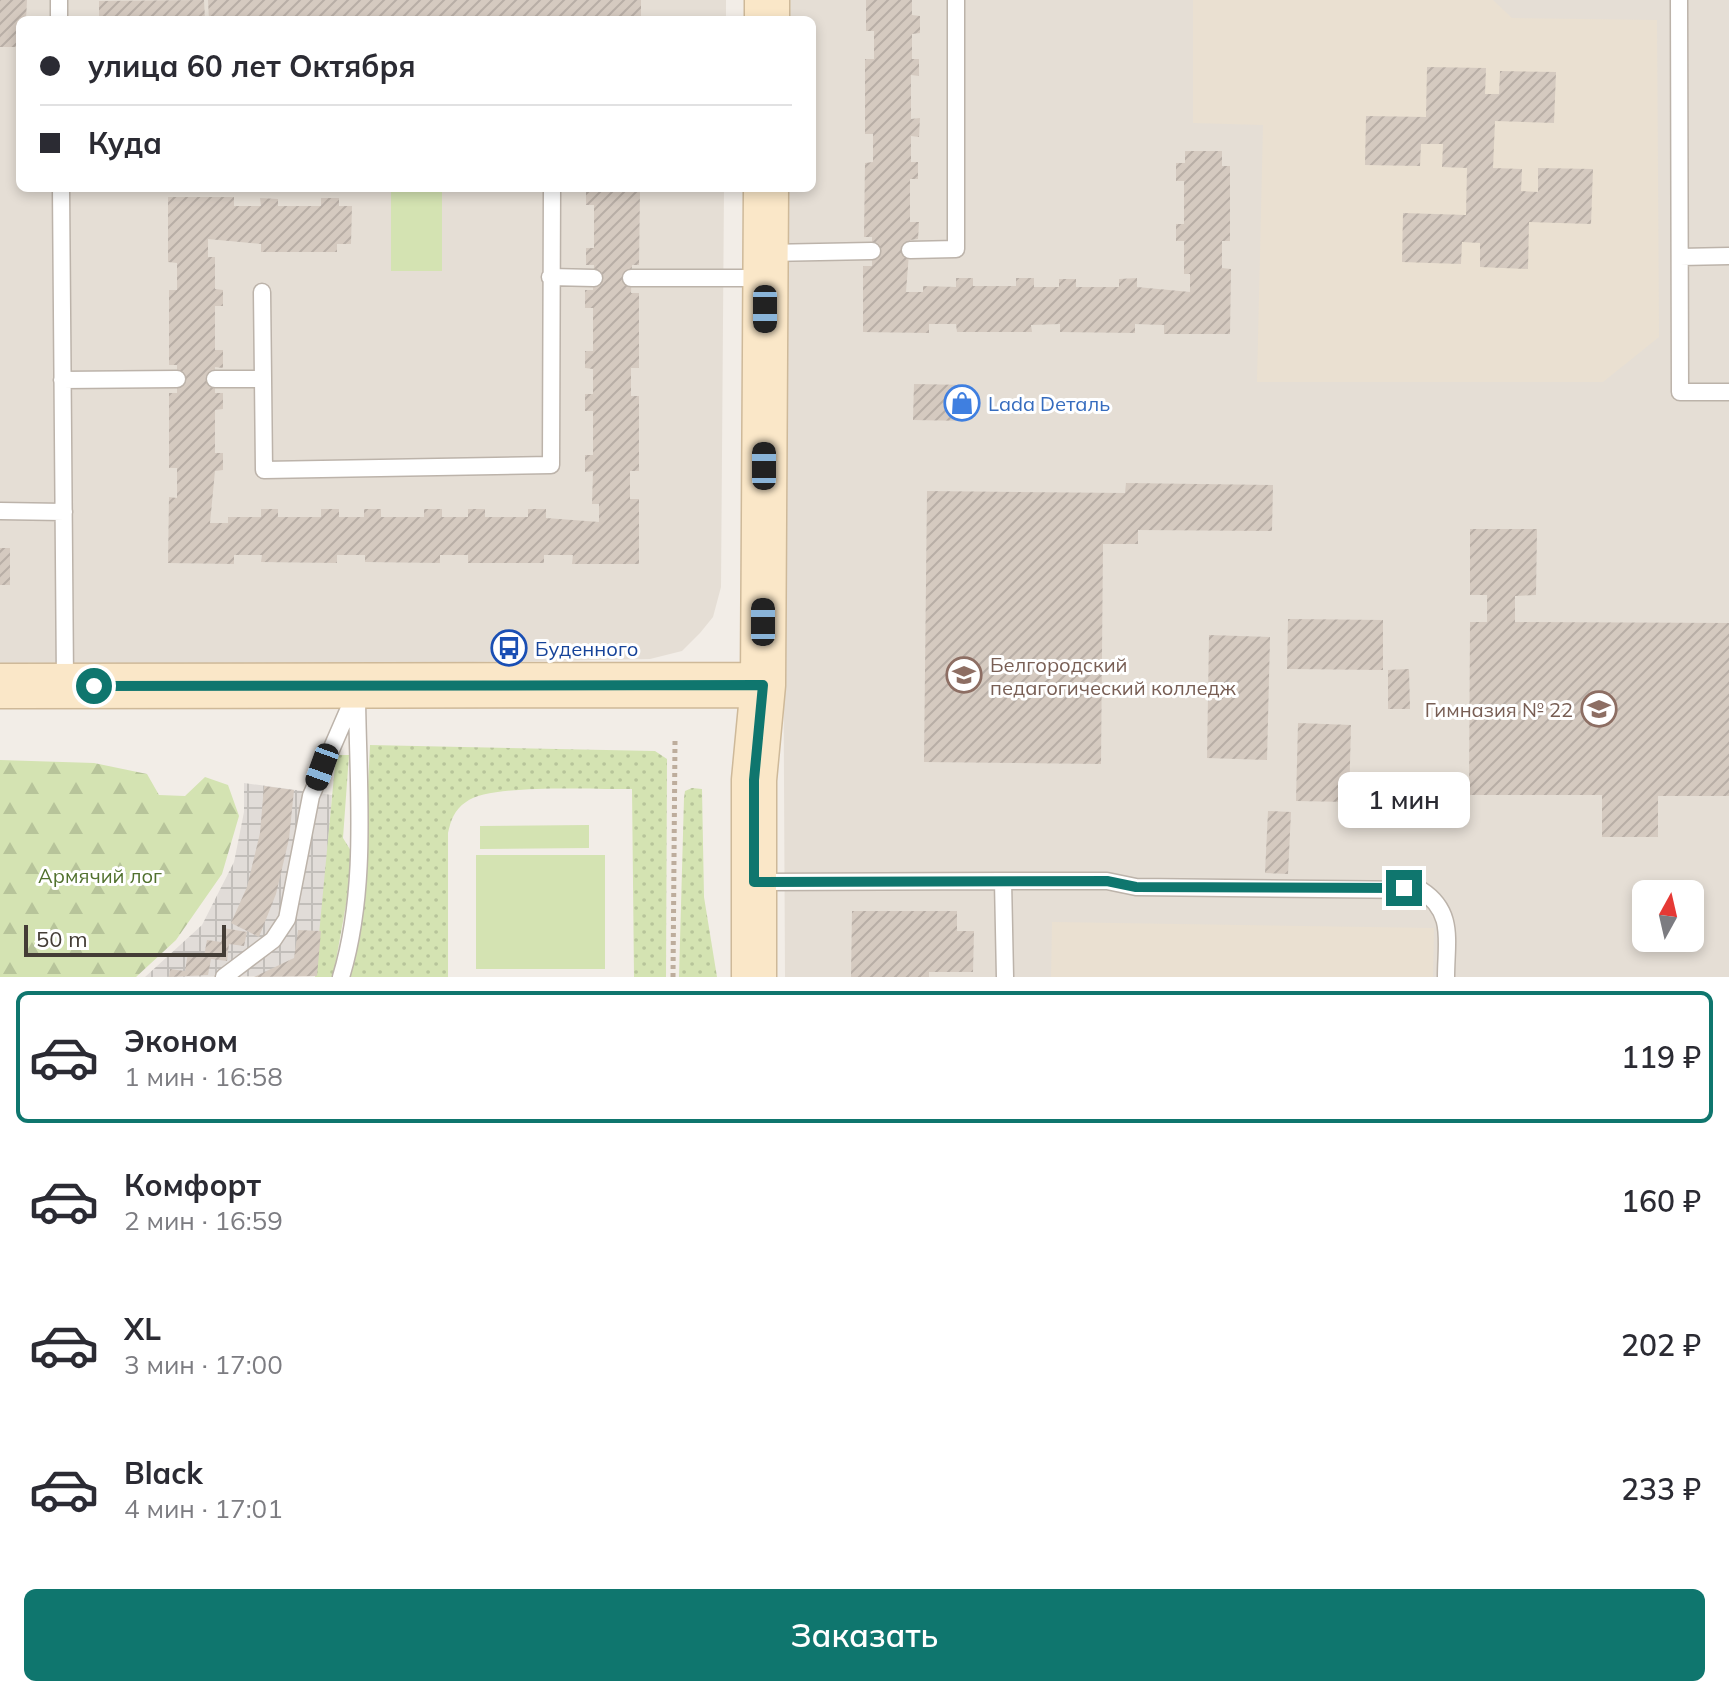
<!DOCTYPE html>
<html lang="ru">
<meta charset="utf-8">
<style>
body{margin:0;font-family:Mulish,sans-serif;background:#f7f7f7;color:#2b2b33;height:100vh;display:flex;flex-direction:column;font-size:30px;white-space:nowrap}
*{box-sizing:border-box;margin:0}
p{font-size:26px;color:#7c7c81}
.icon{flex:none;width:44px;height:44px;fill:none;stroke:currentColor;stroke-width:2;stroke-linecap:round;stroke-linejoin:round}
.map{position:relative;height:977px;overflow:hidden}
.side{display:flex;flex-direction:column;background:#fff;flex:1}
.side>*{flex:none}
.hud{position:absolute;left:16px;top:16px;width:800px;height:176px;border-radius:12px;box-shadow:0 4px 12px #0003;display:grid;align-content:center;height:176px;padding:0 24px;background:#fff}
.needle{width:52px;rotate:8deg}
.buttons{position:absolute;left:1632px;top:880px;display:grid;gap:16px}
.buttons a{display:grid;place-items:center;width:72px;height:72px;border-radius:12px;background:#fff;box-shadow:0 4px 12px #0003;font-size:40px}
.scale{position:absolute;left:24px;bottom:20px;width:202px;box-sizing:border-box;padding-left:8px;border:4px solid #443d36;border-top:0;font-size:22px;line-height:28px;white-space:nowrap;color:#443d36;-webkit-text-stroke:6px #fff;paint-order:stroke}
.end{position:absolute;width:36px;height:36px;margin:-18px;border:10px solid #0f766e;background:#fff;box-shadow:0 0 0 4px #fff}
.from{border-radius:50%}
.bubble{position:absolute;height:56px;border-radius:12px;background:#fff;box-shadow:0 4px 12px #0003;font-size:26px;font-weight:600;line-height:56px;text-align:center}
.car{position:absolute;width:24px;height:48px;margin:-24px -12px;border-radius:10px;box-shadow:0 0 6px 2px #0007;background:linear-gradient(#222 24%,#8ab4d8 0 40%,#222 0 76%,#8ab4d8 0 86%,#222 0)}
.hud b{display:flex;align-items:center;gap:28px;height:76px;font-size:30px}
.hud b+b{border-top:2px solid #e1e1e2}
.hud i{width:20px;height:20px;background:#2b2b33}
ul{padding:14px 0 0;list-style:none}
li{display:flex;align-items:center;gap:24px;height:132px;margin:0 16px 12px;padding:0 8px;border:4px solid transparent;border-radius:12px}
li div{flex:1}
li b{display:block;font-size:30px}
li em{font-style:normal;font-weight:600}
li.current{border-color:#0f766e}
li>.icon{width:72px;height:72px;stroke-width:1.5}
.cta{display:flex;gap:16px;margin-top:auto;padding:16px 24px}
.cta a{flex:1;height:92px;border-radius:12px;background:#0f766e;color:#fff;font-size:32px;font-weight:600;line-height:92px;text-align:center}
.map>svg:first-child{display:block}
.residential{fill:#e5ded5;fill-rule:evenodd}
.industrial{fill:url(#industrial-grid)}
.education{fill:#eae0d1}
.grass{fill:url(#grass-dots)}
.forest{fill:url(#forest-firs)}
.pitch{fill:#d4e3b2}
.building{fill:url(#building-hatch)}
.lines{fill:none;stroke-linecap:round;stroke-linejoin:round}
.lane-casing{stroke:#bcb3aa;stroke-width:19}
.secondary-casing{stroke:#ceb999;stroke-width:47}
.path{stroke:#bdad9c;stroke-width:5;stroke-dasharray:4 4;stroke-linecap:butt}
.lane{stroke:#fff;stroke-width:16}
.secondary{stroke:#fae7c8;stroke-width:44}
.route{stroke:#0f766e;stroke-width:10}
.labels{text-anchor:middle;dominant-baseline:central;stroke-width:6;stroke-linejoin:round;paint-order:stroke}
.shop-label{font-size:20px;fill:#366cbe;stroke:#fff;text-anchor:start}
.transit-label{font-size:20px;fill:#164399;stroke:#fff;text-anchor:start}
.education-label{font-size:20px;fill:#785e54;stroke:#fff;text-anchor:start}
.park-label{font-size:20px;fill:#51712e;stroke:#fff}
</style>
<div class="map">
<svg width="1729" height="977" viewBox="0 0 1729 977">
<defs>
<pattern id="industrial-grid" width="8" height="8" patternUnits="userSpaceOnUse" patternTransform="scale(2)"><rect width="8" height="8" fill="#e1dcd8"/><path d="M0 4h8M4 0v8" fill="none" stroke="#c2beba"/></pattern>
<pattern id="grass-dots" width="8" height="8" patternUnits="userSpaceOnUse" patternTransform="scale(2)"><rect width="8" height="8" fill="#d4e3b2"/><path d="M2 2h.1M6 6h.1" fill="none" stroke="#b7c49a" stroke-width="1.8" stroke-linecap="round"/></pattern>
<pattern id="forest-firs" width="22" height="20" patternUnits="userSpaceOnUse" patternTransform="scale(2)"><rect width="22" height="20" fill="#d4e3b2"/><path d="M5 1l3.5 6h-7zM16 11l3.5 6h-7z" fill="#b7c49a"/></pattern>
<pattern id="building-hatch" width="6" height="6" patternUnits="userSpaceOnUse" patternTransform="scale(2)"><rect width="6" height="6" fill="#d5cac0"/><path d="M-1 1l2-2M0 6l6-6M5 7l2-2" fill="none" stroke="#b8aea6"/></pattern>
</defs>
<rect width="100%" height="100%" fill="#f2ede7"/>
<!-- residential -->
<path class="residential" d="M0 0H726V20H20V188H724L721 587 713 617 700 633 682 651 650 659 0 670Z
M780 0H1729V977H785L781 188H812V20H780ZM1646 894H1690V938H1646Z"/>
<!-- industrial -->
<path class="industrial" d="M244 783 332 795 317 976 145 977 202 925 234 862 244 812Z"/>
<!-- education -->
<path class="education" d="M1193 0H1493L1512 18 1657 20 1659 337 1603 382H1257L1263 125 1193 123Z
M1052 922 1434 928 1433 977H1051Z"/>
<!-- grass -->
<path class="grass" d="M370 745 655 751 667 759 666 977H634L632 789C597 790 491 783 466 802 454 810 451 820 448 833V977H349L362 912Z
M336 755H349L343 838 351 851 347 899 333 977H315Z
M692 788 702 789 704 897 717 977H679L684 798 685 791Z"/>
<!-- forest -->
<path class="forest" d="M0 760 94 763 147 774 159 795 185 796 205 777 228 785 239 816 222 874 176 940 136 977H0Z"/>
<!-- pitch -->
<path class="pitch" d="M391 188H442V271H391Z
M589 825V848L480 849V826Z
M476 855H605V969H476Z"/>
<!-- building -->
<path class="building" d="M0 0H27L26 20H20L18 47H0Z
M204 0 205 20H99V1Z
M208 0H641V20H209Z
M866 0H912V15L920 16V33L912 34V59H919V76L911 75V119L920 118 919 137 911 136V162H918V179H910V222H919L918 239 910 240 906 292H923V286L956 287V278H973V286H1016V278H1034V287H1059V279H1076V287H1119V279L1137 278V287L1190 292V274H1184V241H1176V224H1184V181H1176V163H1185V151H1222V166H1230V241H1222V268L1231 269 1230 334H1164V325L1135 324V333L1060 332V324L1031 325 1032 332H957L956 324H929V333L863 332V266H872V237H864L865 163 873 162V134H865V59H874V31H866Z
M1427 67 1486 68 1485 94H1499L1500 71 1556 72 1554 123 1495 121 1493 168 1522 169 1521 191 1538 192V168L1593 169 1591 224 1529 222 1528 269 1480 267V243L1462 242 1461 264 1402 262 1403 213 1466 215 1467 168 1442 167 1443 144H1421L1420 166 1365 165 1366 116 1426 117Z
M586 188 640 190 639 265H632L631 293H639V368H631V396H639V471H630V499H639V564H572L573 555H544V563H468V555H440V563L365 562V555H337V563L261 562 262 555H234V564L168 563 169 497 177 498V468H169V393H177V365H169V290H177V263L168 262V197H234V206H261L260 198 278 199V206H321V198H339V206H352L351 244H337V252H261V244L208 239V257H215V289L223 290V306H215V350H223V368L215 367V393H223V409L215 410V453H223V470L215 471 210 523H228V517H261V509H278V517H321V509H339V517H364V509H381V517H424V509H442V517H468V509H485V517H528V509H546V518L599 522V504H592L593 471 585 472V455H593V411H585V394H593V369L585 368V351H593V308H585V290H593L594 265H586V248H594V205H586Z
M914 384 968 385 967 421 913 420Z
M1126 483 1273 485 1272 531 1138 530V544H1103L1101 764 924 762 927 491 1125 493Z
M1470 529H1537L1536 595 1515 596V622L1729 623V796H1658V837H1602V795H1469L1470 622H1487V595H1470Z
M0 548H10V585H0Z
M1288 619 1383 620V670L1287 669Z
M1209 635 1270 637 1267 760 1207 758Z
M1409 669 1410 709H1388V670Z
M1298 723 1351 725 1349 802 1296 801Z
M264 786 294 790 289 839 276 894 259 937 231 923 247 887 260 833Z
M1268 811 1291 812 1288 874 1265 873Z
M852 911H957V931H974L973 972H929V977H851Z
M223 928 247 932 244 946 229 944 227 961 211 959 208 975 169 977 170 969 185 971 188 953 204 956 207 940 221 942Z
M298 930 321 931 317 976 254 977 294 958Z"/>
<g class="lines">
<defs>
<path id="lane" d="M59 0V20
M1679 0 1680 392H1729
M61 188 65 682
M910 250 956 249V0
M767 253 872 251
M1680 257 1729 256
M550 277 594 278
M631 278H762
M262 292 263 379
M215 379H263L264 470 551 465 552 188
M62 380 177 379
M0 511 64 512
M1003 881H1107L1136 887 1421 890C1455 912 1446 941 1446 977
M757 882 1003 881 1005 977
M224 977 273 940 287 919 311 796 357 690
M341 977C368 888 358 789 357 698"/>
<path id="secondary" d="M767 20V0
M0 686 763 685
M754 977V780L763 685 766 188"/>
</defs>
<!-- lane casing -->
<use href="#lane" class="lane-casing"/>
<!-- secondary casing -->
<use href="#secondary" class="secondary-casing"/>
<!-- path -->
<path class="path" d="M673 977 675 741"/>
<!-- lane -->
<use href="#lane" class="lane"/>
<!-- secondary -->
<use href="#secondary" class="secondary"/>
</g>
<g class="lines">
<!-- route -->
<path class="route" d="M94 686 763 685 754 780V882L1107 881 1136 887 1404 888"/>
</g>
<!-- icons -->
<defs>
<symbol id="shop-ring" viewBox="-11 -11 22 22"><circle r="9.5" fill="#fff" stroke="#3f7fe0" stroke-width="1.5"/><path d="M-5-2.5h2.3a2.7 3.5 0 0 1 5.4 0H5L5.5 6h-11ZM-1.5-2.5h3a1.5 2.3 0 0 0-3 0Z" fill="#3f7fe0"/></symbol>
<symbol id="bus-ring" viewBox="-11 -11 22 22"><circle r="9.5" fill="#fff" stroke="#1a4fb4" stroke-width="1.5"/><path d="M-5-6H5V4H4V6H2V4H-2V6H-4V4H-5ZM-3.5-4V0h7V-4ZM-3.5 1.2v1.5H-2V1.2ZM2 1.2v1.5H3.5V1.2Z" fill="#1a4fb4"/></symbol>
<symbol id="university-ring" viewBox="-11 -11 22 22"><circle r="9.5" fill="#fff" stroke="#8d6e63" stroke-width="1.5"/><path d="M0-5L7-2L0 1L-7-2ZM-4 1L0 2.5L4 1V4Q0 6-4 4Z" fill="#8d6e63"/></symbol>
<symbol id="school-ring" viewBox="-11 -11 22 22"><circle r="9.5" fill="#fff" stroke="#8d6e63" stroke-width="1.5"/><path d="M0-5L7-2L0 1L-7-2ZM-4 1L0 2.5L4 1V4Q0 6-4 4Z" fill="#8d6e63"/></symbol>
</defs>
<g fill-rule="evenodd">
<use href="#shop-ring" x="942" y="383" width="40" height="40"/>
<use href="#bus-ring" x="489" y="628" width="40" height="40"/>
<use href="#university-ring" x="944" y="655" width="40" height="40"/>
<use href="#school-ring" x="1579" y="689" width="40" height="40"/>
</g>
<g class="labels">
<!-- shop labels -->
<g class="shop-label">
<text x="988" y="403">Lada Dеталь</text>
</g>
<!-- transit labels -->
<g class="transit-label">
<text x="535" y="648">Буденного</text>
</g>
<!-- education labels -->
<g class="education-label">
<text x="990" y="664">Белгородский<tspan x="990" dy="23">педагогический колледж</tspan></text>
<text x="1573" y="709" text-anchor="end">Гимназия № 22</text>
</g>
<!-- park labels -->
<g class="park-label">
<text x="100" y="875">Армячий лог</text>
</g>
</g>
</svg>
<div class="buttons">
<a><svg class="needle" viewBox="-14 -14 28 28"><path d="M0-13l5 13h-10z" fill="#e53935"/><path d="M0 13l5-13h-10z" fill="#7c7c81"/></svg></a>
</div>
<div class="scale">50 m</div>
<i class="end from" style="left:94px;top:686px"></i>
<i class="end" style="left:1404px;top:888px"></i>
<div class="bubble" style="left:1338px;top:772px;width:132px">1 мин</div>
<i class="car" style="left:765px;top:309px;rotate:180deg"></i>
<i class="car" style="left:764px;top:466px;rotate:0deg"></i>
<i class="car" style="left:763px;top:622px;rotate:0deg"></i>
<i class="car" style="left:322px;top:767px;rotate:200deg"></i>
<div class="hud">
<b><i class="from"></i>улица 60 лет Октября</b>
<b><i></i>Куда</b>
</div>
</div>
<section class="side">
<ul>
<li class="current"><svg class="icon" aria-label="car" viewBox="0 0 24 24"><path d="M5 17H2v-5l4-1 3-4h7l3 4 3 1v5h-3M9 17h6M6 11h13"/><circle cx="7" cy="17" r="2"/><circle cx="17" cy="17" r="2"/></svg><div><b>Эконом</b><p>1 мин · 16:58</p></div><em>119 ₽</em></li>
<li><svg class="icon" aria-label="car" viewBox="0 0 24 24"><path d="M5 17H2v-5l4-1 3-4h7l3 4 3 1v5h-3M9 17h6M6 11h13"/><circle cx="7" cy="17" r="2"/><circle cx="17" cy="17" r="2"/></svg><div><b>Комфорт</b><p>2 мин · 16:59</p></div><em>160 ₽</em></li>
<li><svg class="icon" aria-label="car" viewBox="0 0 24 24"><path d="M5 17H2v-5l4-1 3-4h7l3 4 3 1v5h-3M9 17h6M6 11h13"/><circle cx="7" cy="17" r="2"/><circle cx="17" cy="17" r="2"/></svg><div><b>XL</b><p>3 мин · 17:00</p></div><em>202 ₽</em></li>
<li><svg class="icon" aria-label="car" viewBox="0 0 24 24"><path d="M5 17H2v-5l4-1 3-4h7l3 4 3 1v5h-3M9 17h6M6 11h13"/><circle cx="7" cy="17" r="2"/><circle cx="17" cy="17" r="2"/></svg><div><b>Black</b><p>4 мин · 17:01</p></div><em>233 ₽</em></li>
</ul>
<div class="cta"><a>Заказать</a></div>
</section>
